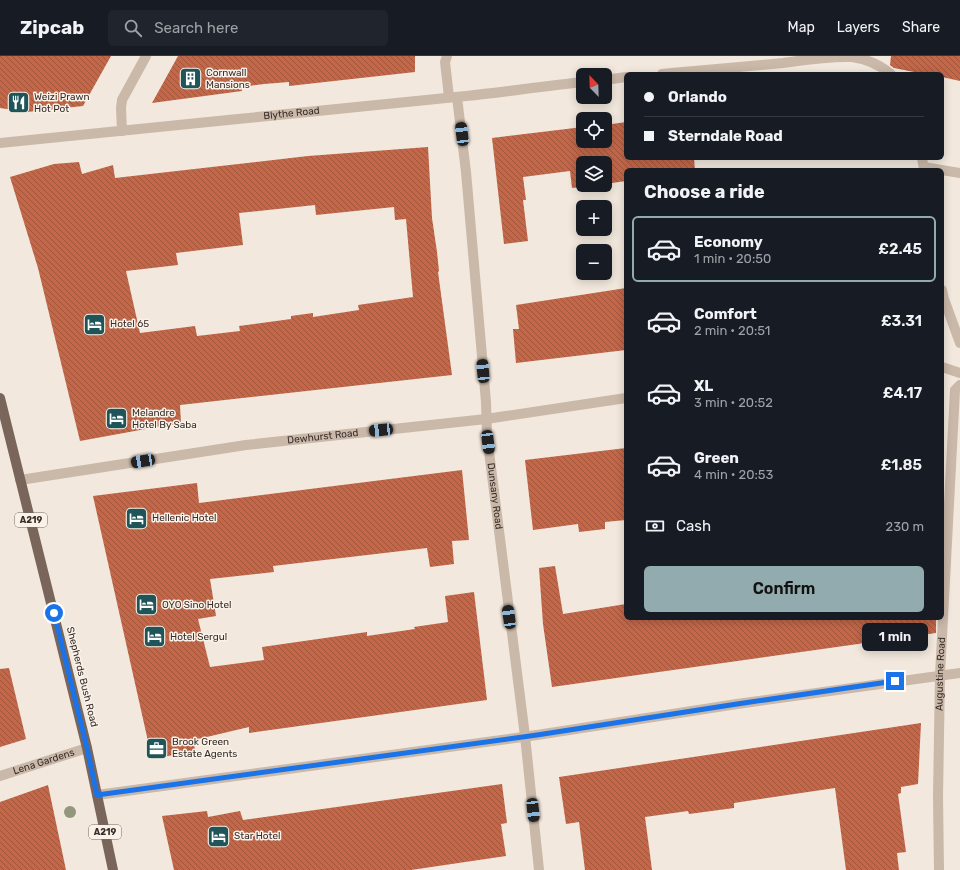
<!DOCTYPE html>
<meta charset="utf-8">
<style>
body{margin:0;font-family:Rubik,sans-serif;background:#20242c;color:#f1f3f6;height:100vh;display:flex;flex-direction:column;font-size:15px;white-space:nowrap}
*{box-sizing:border-box;margin:0}
p{font-size:13px;color:#9ea1a6}
.icon{flex:none;width:22px;height:22px;fill:none;stroke:currentColor;stroke-width:2;stroke-linecap:round;stroke-linejoin:round}
.map{position:relative;flex:1;overflow:hidden}
.panel{position:absolute;left:624px;top:112px;width:320px;height:452px;display:flex;flex-direction:column;background:#171b24;border-radius:6px;box-shadow:0 2px 10px #0003}
.panel>*{flex:none}
.top-card{position:absolute;left:624px;top:16px;width:320px;height:88px;border-radius:6px;box-shadow:0 2px 10px #0003;display:grid;align-content:center;height:88px;padding:0 20px;background:#171b24}
.needle{width:26px;rotate:337deg}
.buttons{position:absolute;left:576px;top:12px;display:grid;gap:8px}
.buttons a{display:grid;place-items:center;width:36px;height:36px;border-radius:6px;background:#171b24;box-shadow:0 2px 10px #0003;font-size:20px}
.end{position:absolute;width:18px;height:18px;margin:-9px;border:5px solid #1a73e8;background:#fff;box-shadow:0 0 0 2px #fff}
.from{border-radius:50%}
.bubble{position:absolute;height:28px;border-radius:6px;background:#171b24;box-shadow:0 2px 10px #0003;font-size:13px;font-weight:600;line-height:28px;text-align:center}
.car{position:absolute;width:12px;height:24px;margin:-12px -6px;border-radius:5px;box-shadow:0 0 3px 1px #0007;background:linear-gradient(#222 24%,#8ab4d8 0 40%,#222 0 76%,#8ab4d8 0 86%,#222 0)}
.top-card b{display:flex;align-items:center;gap:14px;height:38px;font-size:15px}
.top-card b+b{border-top:1px solid #363941}
.top-card i{width:10px;height:10px;background:#f1f3f6}
ul{padding:0;list-style:none}
li{display:flex;align-items:center;gap:12px;height:66px;margin:0 8px 6px;padding:0 12px;border:2px solid transparent;border-radius:6px}
li div{flex:1}
li b{display:block;font-size:15px}
li em{font-style:normal;font-weight:600}
li.on{border-color:#92abaf}
li>.icon{width:36px;height:36px;stroke-width:1.5}
h2{padding:0 20px;font-size:18px;line-height:48px}
.pay{display:flex;align-items:center;gap:10px;height:44px;padding:0 20px;font-size:15px}
.pay p{margin-inline-start:auto}
.primary-button{display:flex;gap:8px;margin-top:auto;padding:8px 20px}
.primary-button a{flex:1;height:46px;border-radius:6px;background:#92abaf;color:#111;font-size:16px;font-weight:600;line-height:46px;text-align:center}
header{display:flex;align-items:center;gap:24px;box-sizing:border-box;height:56px;padding:0 20px;background:#171b24;border-bottom:1px solid #363941}
header strong{font-size:19px}
nav{display:flex;gap:22px;margin-inline-start:auto;font-size:14px}
.search{width:280px;height:36px;background:#20242c;display:flex;align-items:center;gap:10px;box-sizing:border-box;padding:0 14px;border-radius:6px;color:#9ea1a6;font-size:15px}
.map>svg:first-child{display:block}
.building{fill:url(#building-back-hatch);fill-rule:evenodd}
.lines{fill:none;stroke-linecap:round;stroke-linejoin:round}
.lane{stroke:#cab8a9;stroke-width:10}
.street{stroke:#cab8a9;stroke-width:10}
.primary{stroke:#79655a;stroke-width:10}
.tree{fill:#93977c}
.route{stroke:#1a73e8;stroke-width:5}
.labels{text-anchor:middle;dominant-baseline:central;stroke-width:3;stroke-linejoin:round;paint-order:stroke}
.shield{fill:#faf2e9;stroke:#726863;stroke-width:1}
.shield-label{font-size:9px;font-weight:bold;fill:#372d29}
.poi-label{font-size:10px;fill:#372d29;stroke:#faf2e9;text-anchor:start}
.street-label{font-size:10px;fill:#372d29;stroke:#faf2e9}
</style>
<header>
<strong>Zipcab</strong>
<div class="search"><svg class="icon" aria-label="search" viewBox="0 0 24 24"><circle cx="10" cy="10" r="6"/><path d="M15 15l6 6"/></svg>Search here</div>
<nav><a>Map</a><a>Layers</a><a>Share</a></nav>
</header>
<div class="map">
<svg width="960" height="814" viewBox="0 0 960 814">
<defs>
<pattern id="building-back-hatch" width="6" height="6" patternUnits="userSpaceOnUse"><rect width="6" height="6" fill="#c46749"/><path d="M-1 5l2 2M0 0l6 6M5-1l2 2" fill="none" stroke="#a0553d"/></pattern>
</defs>
<rect width="100%" height="100%" fill="#f2e8dd"/>
<!-- building -->
<path class="building" d="M0 0H111L83 50 27 56 0 52Z
M178 0H415V16L289 30V26L264 28 241 31 242 35 152 47Z
M891 0H960V25L942 21V18H924L894 12 890 9Z
M626 66V102H694L695 114H626V125L605 128V107H583V129H596L572 132 570 115 523 121 526 144H523L528 185 504 188 492 82 583 71V85H605V69Z
M428 91 432 162 437 196 439 215 438 216 452 319 180 349 181 368 162 370 80 385 38 212 10 121 54 108 79 106 82 118 113 109 115 122 308 100ZM315 149 316 159 394 151 395 164 406 163 413 241 358 249 359 254 313 261V257L291 260V263L239 270 240 275 197 280 195 270 140 277 126 215 178 209 176 197 243 189 239 157Z
M626 232V294L516 307 513 273H519L516 249Z
M626 392V464L605 466V473L579 476 578 468 533 474 525 404Z
M462 414 469 484 452 485 454 508 430 511 427 492 273 510 274 516 210 523 216 560 198 563 210 611 264 604 262 591 367 576V580L415 573 414 571 448 566 445 540 474 536 487 644 249 677V671L194 684 195 695 152 703 93 440 197 427 199 447Z
M555 510 563 558 626 548V562H936V577L552 631 543 568 539 512Z
M9 612 26 683 0 691V613Z
M921 667 918 728 901 731V737L898 738 906 796 897 797 899 814H846L835 732 734 747V752L689 758 688 755 645 761 652 814H585L579 766 566 768 559 721Z
M502 728 507 767 501 768 506 800 411 814H174L162 760 207 755 208 761 240 755 243 764Z
M48 729 66 814H0V746Z"/>
<g class="lines">
<!-- lane -->
<path class="lane" d="M924 111 960 117"/>
<!-- street -->
<g class="street">
<path d="M447 0 445 6 449 41"/>
<path d="M662 18C702 14 742 11 783 7 805 4 830 0 852 1 867 3 880 9 891 18"/>
<path d="M605 24 626 21"/>
<path id="s1" d="M457 41 466 116 486 346 487 380 525 680 539 814"/>
<path d="M122 75 121 52 122 44 146 0"/>
<path id="s2" d="M0 87C155 72 311 55 466 40 505 36 544 30 583 26"/>
<path d="M922 102 924 114"/>
<path d="M942 234 944 243 960 287"/>
<path d="M942 311 960 317"/>
<path id="s3" d="M20 424 246 389 486 363 626 342"/>
<path id="s4" d="M0 720 87 692"/>
<path d="M97 739 537 679 737 648 960 617"/>
<path id="s5" d="M939 814 938 741 940 619 955 334 960 329"/>
</g>
<!-- primary -->
<path class="primary" d="M0 342 87 692 113 814"/>
</g>
<!-- trees -->
<circle class="tree" cx="70" cy="756" r="6"/>
<g class="lines">
<!-- route -->
<path class="route" d="M54 557 87 692 97 739 537 679 737 648 895 625"/>
</g>
<!-- icons -->
<defs>
<symbol id="building-square" viewBox="-11 -11 22 22"><rect x="-9" y="-9" width="18" height="18" rx="4" fill="#1f5458" stroke="#faf2e9"/><path d="M-4-6H4V6H1V3H-1V6H-4ZM-2.5-4.3h1.7v1.8h-1.7ZM.8-4.3h1.7v1.8H.8ZM-2.5-1h1.7V.8h-1.7ZM.8-1h1.7V.8H.8Z" fill="#fff"/></symbol>
<symbol id="restaurant-square" viewBox="-11 -11 22 22"><rect x="-9" y="-9" width="18" height="18" rx="4" fill="#1f5458" stroke="#faf2e9"/><path d="M-5-6h1v4h1v-4h1v4h1v-4h1v5L-1.5 .5V6h-2V.5L-5-1ZM5-6V6H3V1.5H1.5Q1.5-4 5-6Z" fill="#fff"/></symbol>
<symbol id="hotel-square" viewBox="-11 -11 22 22"><rect x="-9" y="-9" width="18" height="18" rx="4" fill="#1f5458" stroke="#faf2e9"/><path d="M-6-4.5h1.5V1H6V5H4.5V3h-9V5H-6ZM-4 0a1.8 1.8 0 1 1 3.6 0ZM.5 0V-2.5h3Q6-2.5 6 0Z" fill="#fff"/></symbol>
<symbol id="office-square" viewBox="-11 -11 22 22"><rect x="-9" y="-9" width="18" height="18" rx="4" fill="#1f5458" stroke="#faf2e9"/><path d="M-6-3h4V-5.5h4V-3h4V5H-6ZM-1-4.5V-3h2v-1.5ZM-6 0V1H6V0Z" fill="#fff"/></symbol>
</defs>
<g fill-rule="evenodd">
<use href="#building-square" x="178" y="10" width="25" height="25"/>
<use href="#restaurant-square" x="6" y="34" width="25" height="25"/>
<use href="#hotel-square" x="82" y="256" width="25" height="25"/>
<use href="#hotel-square" x="104" y="350" width="25" height="25"/>
<use href="#hotel-square" x="124" y="450" width="25" height="25"/>
<use href="#hotel-square" x="134" y="536" width="25" height="25"/>
<use href="#hotel-square" x="142" y="568" width="25" height="25"/>
<use href="#office-square" x="144" y="680" width="25" height="25"/>
<use href="#hotel-square" x="206" y="768" width="25" height="25"/>
</g>
<g class="labels">
<!-- shield labels -->
<g class="shield">
<rect x="15" y="457" width="32" height="14" rx="3"/>
<rect x="89" y="769" width="32" height="14" rx="3"/>
</g>
<g class="shield-label">
<text x="31" y="464">A219</text>
<text x="105" y="776">A219</text>
</g>
<!-- poi labels -->
<g class="poi-label">
<text x="206" y="17">Cornwall<tspan x="206" dy="12">Mansions</tspan></text>
<text x="34" y="41">Weizi Prawn<tspan x="34" dy="12">Hot Pot</tspan></text>
<text x="110" y="268">Hotel 65</text>
<text x="132" y="357">Melandre<tspan x="132" dy="12">Hotel By Saba</tspan></text>
<text x="152" y="462">Hellenic Hotel</text>
<text x="162" y="549">OYO Sino Hotel</text>
<text x="170" y="581">Hotel Sergul</text>
<text x="172" y="686">Brook Green<tspan x="172" dy="12">Estate Agents</tspan></text>
<text x="234" y="780">Star Hotel</text>
</g>
<!-- street labels -->
<g class="street-label">
<text stroke="none"><textPath href="#s2" startOffset="293">Blythe Road</textPath></text>
<text stroke="none"><textPath href="#s3" startOffset="306">Dewhurst Road</textPath></text>
<text stroke="none"><textPath href="#s1" startOffset="401">Dunsany Road</textPath></text>
<text stroke="none"><textPath href="#s5" startOffset="196">Augustine Road</textPath></text>
<text transform="translate(82 621) rotate(76)">Shepherds Bush Road</text>
<text stroke="none"><textPath href="#s4" startOffset="46">Lena Gardens</textPath></text>
</g>
</g>
</svg>
<div class="buttons">
<a><svg class="needle" viewBox="-14 -14 28 28"><path d="M0-13l5 13h-10z" fill="#e53935"/><path d="M0 13l5-13h-10z" fill="#9ea1a6"/></svg></a>
<a><svg class="icon" aria-label="locate" viewBox="0 0 24 24"><circle cx="12" cy="12" r="6"/><path d="M12 2v4M12 18v4M2 12h4M18 12h4"/></svg></a>
<a><svg class="icon" aria-label="layers" viewBox="0 0 24 24"><path d="M12 4l9 5-9 5-9-5zM3 14l9 5 9-5"/></svg></a>
<a>+</a>
<a>−</a>
</div>
<i class="end from" style="left:54px;top:557px"></i>
<i class="end" style="left:895px;top:625px"></i>
<div class="bubble" style="left:862px;top:567px;width:66px">1 min</div>
<i class="car" style="left:462px;top:78px;rotate:353deg"></i>
<i class="car" style="left:483px;top:315px;rotate:355deg"></i>
<i class="car" style="left:381px;top:374px;rotate:264deg"></i>
<i class="car" style="left:488px;top:386px;rotate:173deg"></i>
<i class="car" style="left:143px;top:405px;rotate:261deg"></i>
<i class="car" style="left:509px;top:561px;rotate:352deg"></i>
<i class="car" style="left:533px;top:754px;rotate:174deg"></i>
<div class="top-card">
<b><i class="from"></i>Orlando</b>
<b><i></i>Sterndale Road</b>
</div>
<section class="panel">
<h2>Choose a ride</h2>
<ul>
<li class="on"><svg class="icon" aria-label="car" viewBox="0 0 24 24"><path d="M5 17H2v-5l4-1 3-4h7l3 4 3 1v5h-3M9 17h6M6 11h13"/><circle cx="7" cy="17" r="2"/><circle cx="17" cy="17" r="2"/></svg><div><b>Economy</b><p>1 min · 20:50</p></div><em>£2.45</em></li>
<li><svg class="icon" aria-label="car" viewBox="0 0 24 24"><path d="M5 17H2v-5l4-1 3-4h7l3 4 3 1v5h-3M9 17h6M6 11h13"/><circle cx="7" cy="17" r="2"/><circle cx="17" cy="17" r="2"/></svg><div><b>Comfort</b><p>2 min · 20:51</p></div><em>£3.31</em></li>
<li><svg class="icon" aria-label="car" viewBox="0 0 24 24"><path d="M5 17H2v-5l4-1 3-4h7l3 4 3 1v5h-3M9 17h6M6 11h13"/><circle cx="7" cy="17" r="2"/><circle cx="17" cy="17" r="2"/></svg><div><b>XL</b><p>3 min · 20:52</p></div><em>£4.17</em></li>
<li><svg class="icon" aria-label="car" viewBox="0 0 24 24"><path d="M5 17H2v-5l4-1 3-4h7l3 4 3 1v5h-3M9 17h6M6 11h13"/><circle cx="7" cy="17" r="2"/><circle cx="17" cy="17" r="2"/></svg><div><b>Green</b><p>4 min · 20:53</p></div><em>£1.85</em></li>
</ul>
<div class="pay"><svg class="icon" aria-label="cash" viewBox="0 0 24 24"><path d="M3 7h18v10H3z"/><circle cx="12" cy="12" r="2"/></svg>Cash<p>230 m</p></div>
<div class="primary-button"><a>Confirm</a></div>
</section>
</div>
